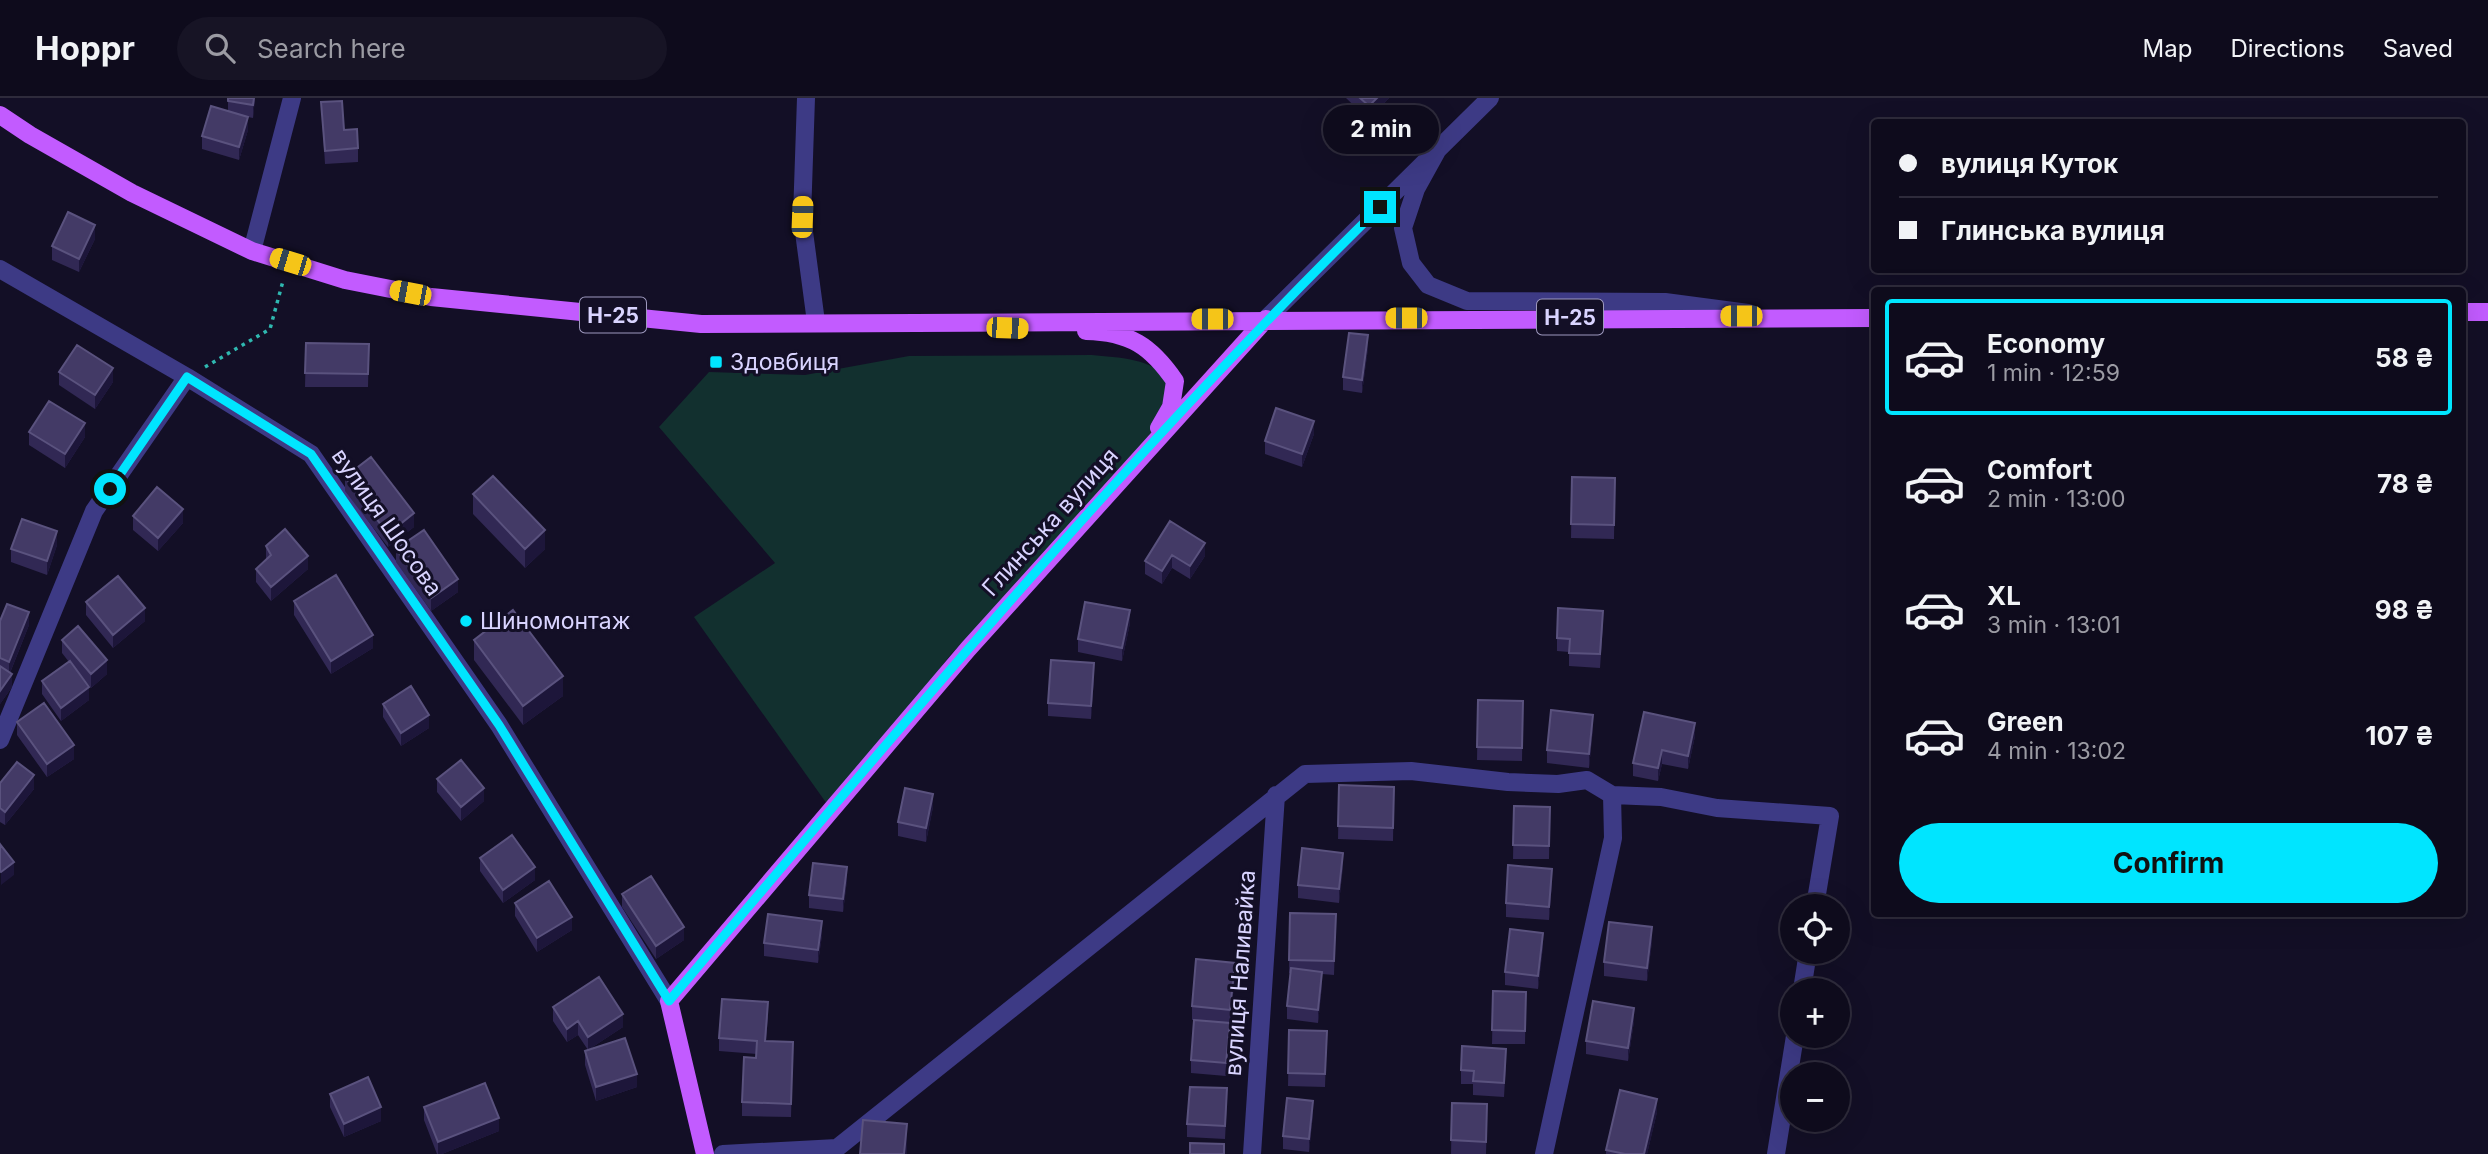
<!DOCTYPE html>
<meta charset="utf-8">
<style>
body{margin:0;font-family:Inter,sans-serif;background:#171425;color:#f1f3f6;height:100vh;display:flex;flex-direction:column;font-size:26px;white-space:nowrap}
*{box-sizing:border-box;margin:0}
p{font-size:23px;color:#9b9ba3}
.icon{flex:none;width:38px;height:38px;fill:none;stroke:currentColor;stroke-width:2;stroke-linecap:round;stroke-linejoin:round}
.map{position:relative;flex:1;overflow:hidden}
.panel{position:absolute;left:1871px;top:189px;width:595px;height:630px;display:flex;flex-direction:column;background:#0e0b1c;border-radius:7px;box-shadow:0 7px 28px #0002,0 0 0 2px #2e2b3b}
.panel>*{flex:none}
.hud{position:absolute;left:1871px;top:21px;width:595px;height:154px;border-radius:7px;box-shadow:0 7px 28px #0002,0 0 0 2px #2e2b3b;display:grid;align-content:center;height:154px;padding:0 28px;background:#0e0b1c}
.buttons{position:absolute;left:1780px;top:796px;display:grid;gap:14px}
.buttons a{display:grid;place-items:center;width:70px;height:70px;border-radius:50%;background:#0e0b1c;box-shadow:0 7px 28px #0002,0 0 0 2px #2e2b3b;font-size:35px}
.end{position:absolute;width:32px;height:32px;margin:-16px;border:9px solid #00e5ff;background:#111;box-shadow:0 0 0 4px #111}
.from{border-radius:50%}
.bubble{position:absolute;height:49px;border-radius:24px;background:#0e0b1c;box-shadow:0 7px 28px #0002,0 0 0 2px #2e2b3b;font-size:23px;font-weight:700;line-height:49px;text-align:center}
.car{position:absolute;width:21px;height:42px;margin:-21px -10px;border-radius:9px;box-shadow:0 0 5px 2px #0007;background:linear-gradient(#f5c518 24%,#345 0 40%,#f5c518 0 76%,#345 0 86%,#f5c518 0)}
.hud b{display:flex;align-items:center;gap:24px;height:66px;font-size:26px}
.hud b+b{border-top:2px solid #2e2b3b}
.hud i{width:18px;height:18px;background:#f1f3f6}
ul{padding:12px 0 0;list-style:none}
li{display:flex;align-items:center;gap:21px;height:116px;margin:0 14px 10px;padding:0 14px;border:4px solid transparent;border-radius:7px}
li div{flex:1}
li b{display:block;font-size:26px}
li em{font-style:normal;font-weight:700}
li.current{border-color:#00e5ff}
li>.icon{width:63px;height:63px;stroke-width:1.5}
.button{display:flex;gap:14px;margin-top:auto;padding:14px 28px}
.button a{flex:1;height:80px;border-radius:42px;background:#00e5ff;color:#111;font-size:28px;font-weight:700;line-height:80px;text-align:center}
header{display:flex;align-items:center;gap:42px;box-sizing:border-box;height:98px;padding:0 35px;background:#0e0b1c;border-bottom:2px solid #2e2b3b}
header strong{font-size:33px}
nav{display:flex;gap:38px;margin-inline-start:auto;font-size:24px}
.search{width:490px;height:63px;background:#171425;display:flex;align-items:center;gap:18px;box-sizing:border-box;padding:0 24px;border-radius:38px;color:#9b9ba3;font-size:26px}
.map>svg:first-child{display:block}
.green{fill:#12302f}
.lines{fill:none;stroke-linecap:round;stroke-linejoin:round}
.path{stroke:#2fb8b0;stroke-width:3.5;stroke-dasharray:3.5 5;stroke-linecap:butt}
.minor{stroke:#3d3a85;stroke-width:18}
.major{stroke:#c25bff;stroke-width:18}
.wall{fill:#312854}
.shaded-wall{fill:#1d163a}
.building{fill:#433a66;stroke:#5a527e;stroke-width:2}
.route{stroke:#00e5ff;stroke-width:9}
.poi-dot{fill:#00e5ff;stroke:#130f26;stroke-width:2.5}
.labels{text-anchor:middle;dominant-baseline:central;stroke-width:6;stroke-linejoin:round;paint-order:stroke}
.shield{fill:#130f26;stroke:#9e99be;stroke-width:2}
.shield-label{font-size:21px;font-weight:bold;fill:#d9d4ff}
.poi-label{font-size:23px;fill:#d9d4ff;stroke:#130f26;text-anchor:start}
.street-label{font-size:23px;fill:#d9d4ff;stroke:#130f26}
</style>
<header>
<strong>Hoppr</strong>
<div class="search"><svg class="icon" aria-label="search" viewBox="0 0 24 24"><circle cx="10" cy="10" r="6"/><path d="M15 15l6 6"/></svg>Search here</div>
<nav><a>Map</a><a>Directions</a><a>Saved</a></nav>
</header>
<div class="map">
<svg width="2488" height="1056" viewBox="0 0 2488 1056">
<rect width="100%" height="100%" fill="#130f26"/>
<!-- green -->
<path class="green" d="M1092 257C1117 260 1155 259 1169 285 1173 294 1173 309 1175 319L1095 410 951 556 832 713 694 519 775 465 659 329 709 274 805 277 909 258Z"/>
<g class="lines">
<!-- path -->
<path class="path" d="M205 269 270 231 283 183"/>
<!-- minor -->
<path class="minor" d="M806 0 802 119 816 224
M1437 53 1416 91 1403 130 1411 165 1428 187 1467 203 1665 204 1748 215
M252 153 292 0
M0 171 187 279 311 356 499 627 669 903
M1266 221 1490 0
M0 642 94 413 187 279
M1612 697 1661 699 1717 710 1830 718 1815 808
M1802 892 1808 854
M723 1056 837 1050 1305 676 1411 673 1508 684 1558 686 1587 682 1612 697 1613 740 1544 1056
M1252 1056 1276 697
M1776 1056 1795 938"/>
<!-- major -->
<path class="major" d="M0 17 30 37 132 95 252 153 345 182 431 199 701 226 1874 220
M2462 214H2488
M1086 233C1130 234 1151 248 1175 283L1171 309 1159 330
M705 1056 669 903 968 551 1266 221"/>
</g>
<!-- wall -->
<path class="wall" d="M228 0H255L253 20 248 19V32L239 62 202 51V38L228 13Z
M1346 0H1389L1369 22Z
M321 4 358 50V64L325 66Z
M95 141 79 174 52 162V148Z
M306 245 369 246 368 289H305Z
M1368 250 1362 295 1343 292V279Z
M59 274 113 284 95 311 59 287Z
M29 334 85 339 65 370 29 347Z
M1314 336 1302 369 1265 356V343Z
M345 379 414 429 388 449 345 393Z
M1572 379 1615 380 1614 441 1571 440Z
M473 396 545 451 525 470 473 416Z
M133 418 183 425 158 453 133 432Z
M1205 445V458L1190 481 1172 470 1162 486 1145 476V463Z
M57 447 47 477 11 464V451Z
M266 448 308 471 271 503 256 484V471L266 461Z
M396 451 458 494 431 513 396 464Z
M294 503 373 550 331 576 294 517Z
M86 504 145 523 113 550 86 517Z
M0 523 29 527 10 575 12 589 0 606Z
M1130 525 1122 563 1078 554V541Z
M1603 526 1600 570 1569 568V554L1557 553V540Z
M62 542 107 576 91 590 83 580 89 602 61 623 42 596V583L69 564 62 555Z
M474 542 563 598 523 627 474 562Z
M1094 579 1091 621 1048 618V605Z
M1478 602 1523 603 1522 663 1477 662Z
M383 606 429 630 401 648 383 619Z
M17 624 74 661 47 679 17 637Z
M1593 630 1589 670 1547 665V652Z
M1695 638 1688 671 1662 666 1658 683 1633 678V665Z
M437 681 484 703 461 723 437 694Z
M0 685 34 691 5 727 0 724Z
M1339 687 1394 689 1393 743 1338 741Z
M1514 708 1550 709 1549 761H1513Z
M933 709 926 744 898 738V724Z
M480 760 535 782 503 805 480 773Z
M1343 768 1339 805 1298 800V787Z
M847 782 843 814 809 810V797Z
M1552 784 1549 822 1506 819V805Z
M622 796 684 842 656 861 622 809Z
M515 805 572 832 537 854 515 818Z
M1290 815 1336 816 1334 877 1322 876V887L1318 925 1287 921V908L1291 875H1289Z
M822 837 818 865 764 858V845Z
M1652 843 1647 883 1604 878V864Z
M1543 848 1538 891 1505 887V874Z
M1235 878 1230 925 1226 978 1191 975V962L1201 922H1192V908Z
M1493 893 1526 894 1525 946H1492Z
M553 909 623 929 588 952 637 989 596 1003 585 967V953L588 952 578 937 567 944 553 923Z
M768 918 766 943 793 944 791 1019 742 1018V1004L756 960 757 956 719 953V940Z
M1634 923 1628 963 1586 956V943Z
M1289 932 1327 933 1325 989 1288 988Z
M1506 964 1504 999 1473 997V986H1461V972Z
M330 996 381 1023 344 1039 330 1009Z
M1227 1004 1225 1041 1187 1039V1026Z
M1452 1005 1487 1020 1486 1056H1451Z
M424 1009 499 1033 442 1056H437L424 1022Z
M1657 1014 1647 1056H1606V1052Z
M1313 1016 1309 1054 1283 1051V1038Z"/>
<!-- shaded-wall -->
<path class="shaded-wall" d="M254 0H255L253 20V7Z
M1377 0H1389L1369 22V8Z
M248 19V32L239 62V49Z
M95 127V141L79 174V161Z
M1368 237V250L1362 295V282Z
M113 270V284L95 311V297Z
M1314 323V336L1302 369V356Z
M85 325V339L65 370V356Z
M183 411V425L158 453V440Z
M414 415V429L388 449V436Z
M545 432V451L525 470V451Z
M57 433V447L47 477V463Z
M1205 445V458L1190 481V468Z
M1172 457V470L1162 486V473Z
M308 458V471L271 503V489Z
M458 481V494L431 513V500Z
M145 510V523L113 550V537Z
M1130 512V525L1122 563V550Z
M29 514V527L9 577V564Z
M373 537V550L331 576V563Z
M107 562V576L91 590V576Z
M1094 565V579L1091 621V608Z
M12 576V589L0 606V593Z
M563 578V598L523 627V608Z
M89 589V602L61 623V610Z
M429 617V630L401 648V635Z
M1593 617V630L1589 670V656Z
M1695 625V638L1688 671V658Z
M74 647V661L47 679V666Z
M1662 652V666L1658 683V670Z
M34 677V691L5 727V714Z
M484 690V703L461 723V709Z
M933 696V709L926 744V730Z
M1343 755V768L1339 805V791Z
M14 764V777L1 787V774Z
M535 769V782L503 805V792Z
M847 769V782L843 814V801Z
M1552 771V784L1549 822V809Z
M572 819V832L537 854V840Z
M822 823V837L818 865V852Z
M684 829V842L656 861V848Z
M1652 829V843L1647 883V870Z
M1543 835V848L1538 891V878Z
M1235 865V878L1230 925V912Z
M1322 874V887L1318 925V912Z
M1634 910V923L1628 963V950Z
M623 916V929L588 952V939Z
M578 923V937L567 944V931Z
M1230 925V938L1226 978V965Z
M637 976V989L596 1003V989Z
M1657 1001V1014L1647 1056H1644Z
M1313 1003V1016L1309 1054V1041Z
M381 1009V1023L344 1039V1026Z
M499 1020V1033L442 1056H438V1044Z
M907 1026V1056H904Z"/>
<!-- building -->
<path class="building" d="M228 0H254L253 7 228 3Z
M1360 0H1377L1369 8Z
M342 3 344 32 357 31 358 50 325 53 321 4Z
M211 8 248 19 239 49 202 38Z
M68 114 95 127 79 161 52 148Z
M1349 235 1368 237 1362 282 1343 279Z
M306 245 369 246 368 276 305 275Z
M77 247 113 270 95 297 59 274Z
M49 303 85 325 65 356 29 334Z
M1276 310 1314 323 1302 356 1265 343Z
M371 359 414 415 388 436 345 379Z
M493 378 545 432 525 451 473 396Z
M1572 379 1615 380 1614 427 1571 426Z
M157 389 183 411 158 440 133 418Z
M22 421 57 433 47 463 11 451Z
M1170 423 1205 445 1190 468 1172 457 1162 473 1145 463Z
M285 431 308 458 271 489 256 471 271 457 266 448Z
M424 432 458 481 431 500 396 451Z
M336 477 373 537 331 563 294 503Z
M118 478 145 510 113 537 86 504Z
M1085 504 1130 512 1122 550 1078 541Z
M7 506 29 514 9 564 0 560V523Z
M1558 510 1603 513 1600 556 1569 555 1570 541 1557 540Z
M513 512 563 578 523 608 474 542Z
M78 528 107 562 91 576 62 542Z
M1051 562 1094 565 1091 608 1048 605Z
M70 563 89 589 61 610 42 583Z
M0 568 12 576 0 593Z
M411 588 429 617 401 635 383 606Z
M1478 602 1523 603 1522 650 1477 649Z
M44 605 74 647 47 666 17 624Z
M1551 612 1593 617 1589 656 1547 652Z
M1644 614 1695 625 1688 658 1662 652 1658 670 1633 665Z
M461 662 484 690 461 709 437 681Z
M17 664 34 677 5 714 0 710V685Z
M1339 687 1394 689 1393 730 1338 728Z
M905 690 933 696 926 730 898 724Z
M1514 708 1550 709 1549 748 1513 747Z
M512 737 535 769 503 792 480 760Z
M0 746 14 764 1 774 0 773Z
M1302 750 1343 755 1339 791 1298 787Z
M813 765 847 769 843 801 809 797Z
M1508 767 1552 771 1549 809 1506 805Z
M651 778 684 829 656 848 622 796Z
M549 783 572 819 537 840 515 805Z
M1290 815 1336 816 1334 863 1289 862Z
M768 816 822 823 818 852 764 845Z
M1609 824 1652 829 1647 870 1604 864Z
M1510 831 1543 835 1538 878 1505 874Z
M1196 861 1235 865 1230 912 1192 908Z
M1291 870 1322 874 1318 912 1287 908Z
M599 879 623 916 588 939 578 923 567 931 553 909Z
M1493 893 1526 894 1525 933 1492 932Z
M722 901 768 904 765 943 793 944 791 1006 742 1004 744 959 756 960 757 943 719 940Z
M1593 903 1634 910 1628 950 1586 943Z
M1194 922 1230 925 1226 965 1191 962Z
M1289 932 1327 933 1325 976 1288 975Z
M625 940 637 976 596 989 585 953Z
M1462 948 1506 951 1504 985 1473 983 1474 973 1461 972Z
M368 979 381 1009 344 1026 330 996Z
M485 985 499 1020 438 1044 424 1009Z
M1190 989 1227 990 1225 1028 1187 1026Z
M1620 992 1657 1001 1644 1056H1625L1606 1052Z
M1287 1000 1313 1003 1309 1041 1283 1038Z
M1452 1005 1487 1006 1486 1044 1451 1042Z
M863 1022 907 1026 904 1056H860Z
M1190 1045 1224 1046V1056H1190Z"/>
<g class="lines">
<!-- route -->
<path class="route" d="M110 391 187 279 311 356 499 627 669 903C898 631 1127 357 1380 109"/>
</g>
<!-- markers -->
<g class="poi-dot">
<rect x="709" y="257" width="14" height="14" rx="3.5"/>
<circle cx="466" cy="523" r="7"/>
</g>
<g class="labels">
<!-- shield labels -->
<g class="shield">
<rect x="580" y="199.5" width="66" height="35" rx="5"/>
<rect x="1537" y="201.5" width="66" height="35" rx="5"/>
</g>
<g class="shield-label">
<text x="613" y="217">Н-25</text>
<text x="1570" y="219">Н-25</text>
</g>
<!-- poi labels -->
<g class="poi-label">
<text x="730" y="264">Здовбиця</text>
<text x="480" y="523">Шиномонтаж</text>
</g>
<!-- street labels -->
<g class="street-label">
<text transform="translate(387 424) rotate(55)">вулиця Шосова</text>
<text transform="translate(1050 424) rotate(-48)">Глинська вулиця</text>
<text transform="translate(1240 875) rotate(-86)">вулиця Наливайка</text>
</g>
</g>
</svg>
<div class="buttons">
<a><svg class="icon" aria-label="locate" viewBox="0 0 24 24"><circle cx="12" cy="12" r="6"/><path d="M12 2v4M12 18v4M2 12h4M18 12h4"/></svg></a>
<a>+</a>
<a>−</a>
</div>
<i class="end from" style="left:110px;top:391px"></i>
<i class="end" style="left:1380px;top:109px"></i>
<div class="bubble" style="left:1323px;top:7px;width:116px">2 min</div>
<i class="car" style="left:802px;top:119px;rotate:2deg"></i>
<i class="car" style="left:290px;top:164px;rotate:287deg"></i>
<i class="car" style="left:410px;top:195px;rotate:281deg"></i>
<i class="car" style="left:1741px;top:218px;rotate:270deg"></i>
<i class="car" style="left:1406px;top:220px;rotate:270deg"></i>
<i class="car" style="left:1212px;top:221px;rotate:270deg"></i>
<i class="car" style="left:1007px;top:230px;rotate:92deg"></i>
<div class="hud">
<b><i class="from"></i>вулиця Куток</b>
<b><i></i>Глинська вулиця</b>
</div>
<section class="panel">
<ul>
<li class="current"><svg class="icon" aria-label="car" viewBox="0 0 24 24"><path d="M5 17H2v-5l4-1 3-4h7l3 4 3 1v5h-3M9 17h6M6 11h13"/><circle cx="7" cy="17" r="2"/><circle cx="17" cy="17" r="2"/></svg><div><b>Economy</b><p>1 min · 12:59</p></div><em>58 ₴</em></li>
<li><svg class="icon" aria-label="car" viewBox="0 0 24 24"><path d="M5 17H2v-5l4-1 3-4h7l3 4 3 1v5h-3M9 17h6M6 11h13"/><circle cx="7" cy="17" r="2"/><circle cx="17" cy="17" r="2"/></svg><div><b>Comfort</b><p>2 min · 13:00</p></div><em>78 ₴</em></li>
<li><svg class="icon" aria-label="car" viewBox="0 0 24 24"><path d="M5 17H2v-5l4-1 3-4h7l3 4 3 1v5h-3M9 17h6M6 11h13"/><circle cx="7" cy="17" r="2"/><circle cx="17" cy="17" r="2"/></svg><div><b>XL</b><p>3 min · 13:01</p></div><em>98 ₴</em></li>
<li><svg class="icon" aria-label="car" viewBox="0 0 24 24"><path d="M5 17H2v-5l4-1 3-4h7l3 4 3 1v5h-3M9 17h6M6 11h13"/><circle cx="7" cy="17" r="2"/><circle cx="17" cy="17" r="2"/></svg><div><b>Green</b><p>4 min · 13:02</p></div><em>107 ₴</em></li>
</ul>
<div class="button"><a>Confirm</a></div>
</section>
</div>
